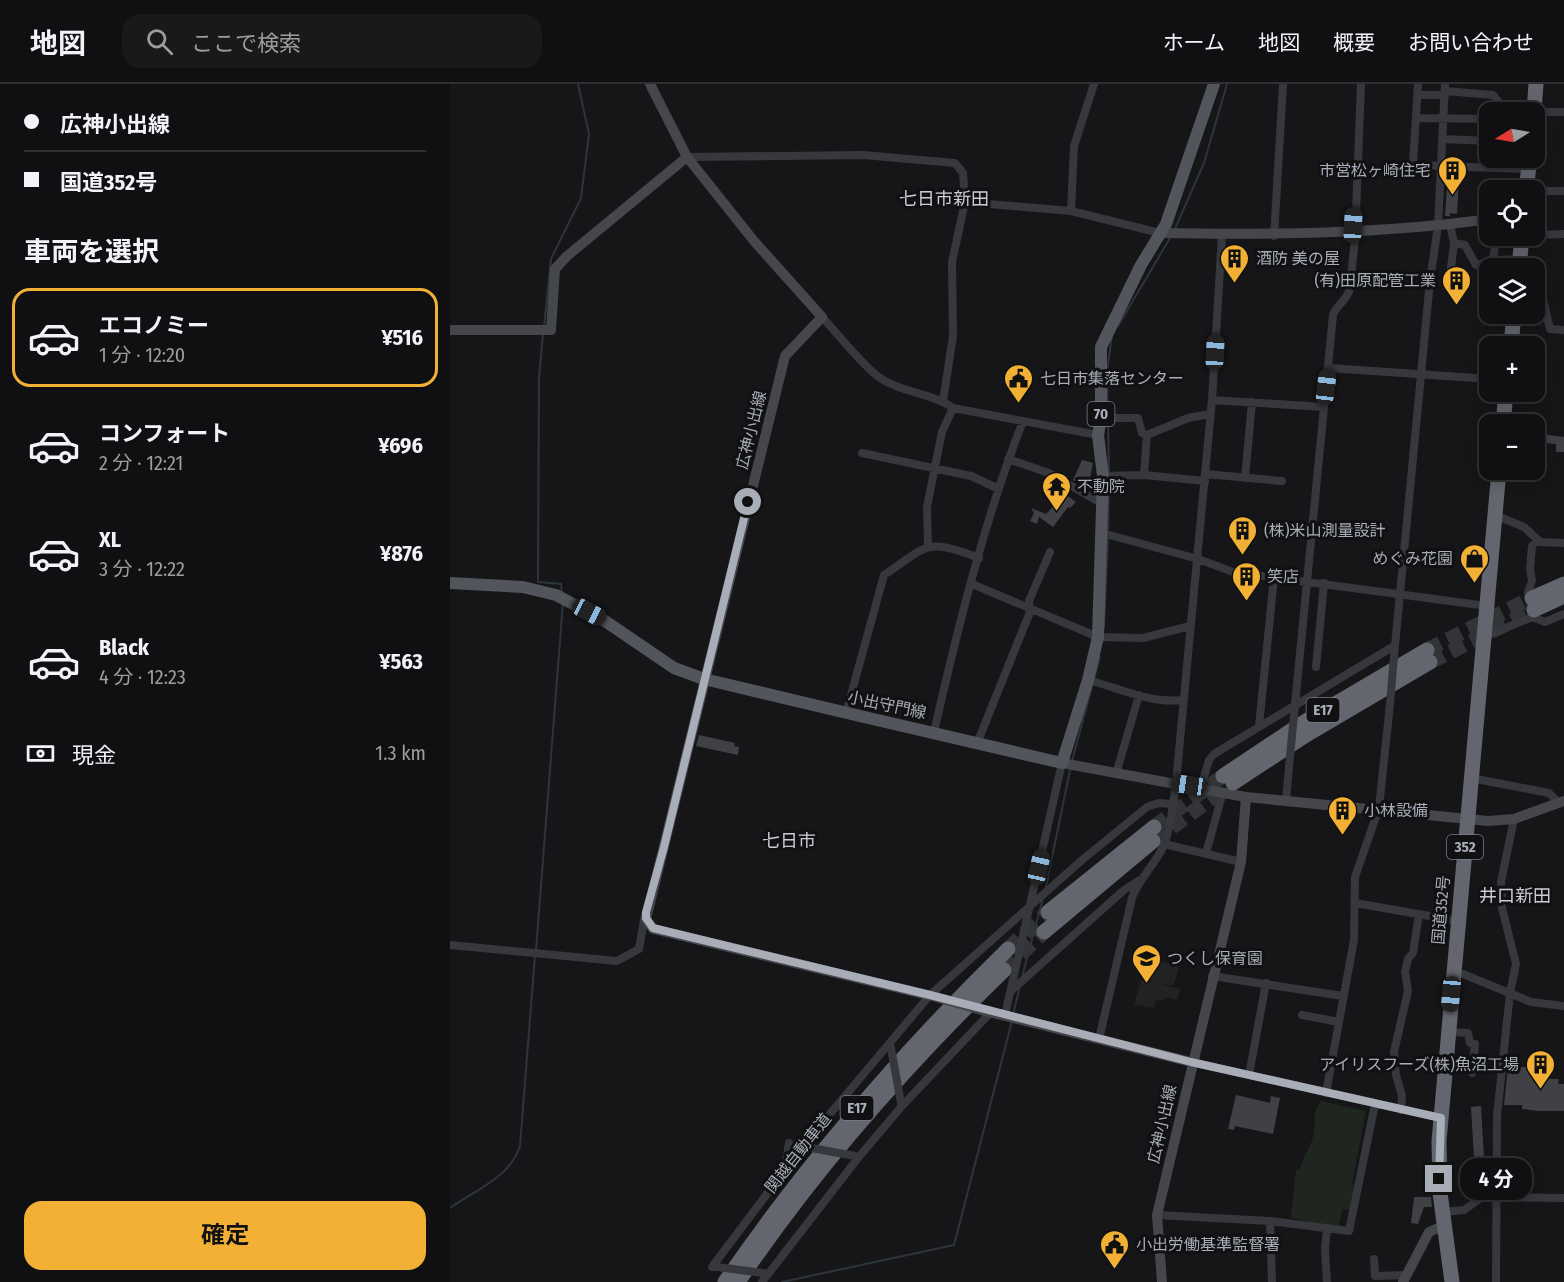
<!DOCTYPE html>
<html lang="ja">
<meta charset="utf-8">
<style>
body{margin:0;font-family:"Fira Sans Condensed","Noto Sans JP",sans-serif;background:#19191b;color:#f1f3f6;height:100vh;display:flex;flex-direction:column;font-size:22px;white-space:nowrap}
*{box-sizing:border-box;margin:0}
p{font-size:20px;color:#9c9d9f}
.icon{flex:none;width:33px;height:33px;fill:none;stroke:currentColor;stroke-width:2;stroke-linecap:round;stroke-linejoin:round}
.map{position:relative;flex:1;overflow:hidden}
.side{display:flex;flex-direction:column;background:#101012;width:450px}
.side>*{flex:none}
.hud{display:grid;align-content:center;height:132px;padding:0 24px;background:#101012}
.needle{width:39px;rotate:259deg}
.buttons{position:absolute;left:1029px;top:18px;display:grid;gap:12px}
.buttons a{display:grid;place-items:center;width:66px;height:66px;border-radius:12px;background:#101012;box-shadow:0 3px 15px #0003,0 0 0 2px #303032;font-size:30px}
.end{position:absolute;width:27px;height:27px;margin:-14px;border:8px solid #a8adb8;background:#111;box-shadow:0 0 0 3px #111}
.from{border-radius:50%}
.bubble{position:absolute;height:42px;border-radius:18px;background:#101012;box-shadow:0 3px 15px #0003,0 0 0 2px #303032;font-size:20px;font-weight:700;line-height:42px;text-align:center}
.car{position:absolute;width:18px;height:36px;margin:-18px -9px;border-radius:8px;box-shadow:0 0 4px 2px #0007;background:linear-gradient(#222 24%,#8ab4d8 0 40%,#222 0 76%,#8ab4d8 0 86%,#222 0)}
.hud b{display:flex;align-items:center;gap:21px;height:57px;font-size:22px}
.hud b+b{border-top:2px solid #303032}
.hud i{width:15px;height:15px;background:#f1f3f6}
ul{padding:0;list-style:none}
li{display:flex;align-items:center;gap:18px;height:99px;margin:0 12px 9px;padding:0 12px;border:3px solid transparent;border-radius:18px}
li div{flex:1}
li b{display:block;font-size:22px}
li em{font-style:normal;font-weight:700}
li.active{border-color:#f2b134}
li>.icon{width:54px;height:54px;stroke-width:1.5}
h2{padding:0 24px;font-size:27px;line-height:72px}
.pay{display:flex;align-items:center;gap:15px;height:66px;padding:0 24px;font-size:22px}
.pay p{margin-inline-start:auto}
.cta{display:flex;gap:12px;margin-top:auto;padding:12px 24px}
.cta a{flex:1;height:69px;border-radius:18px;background:#f2b134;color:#111;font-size:24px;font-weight:700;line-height:69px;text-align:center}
header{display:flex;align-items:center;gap:36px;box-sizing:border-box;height:84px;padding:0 30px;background:#101012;border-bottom:2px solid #303032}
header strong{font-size:28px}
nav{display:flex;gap:33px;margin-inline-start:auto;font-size:21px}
.search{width:420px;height:54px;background:#19191b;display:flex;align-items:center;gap:15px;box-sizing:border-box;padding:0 21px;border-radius:18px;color:#9c9d9f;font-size:22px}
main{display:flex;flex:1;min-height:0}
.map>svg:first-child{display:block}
.built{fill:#222225}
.green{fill:#1e261f}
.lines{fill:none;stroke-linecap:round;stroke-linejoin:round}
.stream{stroke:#2c353c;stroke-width:2}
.building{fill:#404145}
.highway-tunnel{stroke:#333438;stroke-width:15;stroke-dasharray:15 8;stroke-linecap:butt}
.street{stroke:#37383d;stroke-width:8}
.secondary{stroke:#45474d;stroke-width:10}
.primary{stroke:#53555c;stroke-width:12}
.highway{stroke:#63666e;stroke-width:15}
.street-bridge{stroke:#37383d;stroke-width:8}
.secondary-bridge{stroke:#45474d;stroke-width:10}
.route{stroke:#a8adb8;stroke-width:8}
.labels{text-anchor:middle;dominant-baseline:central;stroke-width:6;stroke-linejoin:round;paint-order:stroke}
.shield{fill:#111113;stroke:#7b7e86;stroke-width:1.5}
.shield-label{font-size:15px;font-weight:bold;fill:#a8adb8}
.poi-label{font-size:16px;fill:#a8adb8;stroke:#111113;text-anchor:start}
.street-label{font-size:16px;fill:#a8adb8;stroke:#111113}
.neighbourhood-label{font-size:18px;fill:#c9ccd4;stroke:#111113}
</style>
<header>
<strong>地図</strong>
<div class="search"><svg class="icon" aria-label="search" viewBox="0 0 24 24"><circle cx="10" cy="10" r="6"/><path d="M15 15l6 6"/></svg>ここで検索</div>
<nav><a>ホーム</a><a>地図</a><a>概要</a><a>お問い合わせ</a></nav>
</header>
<main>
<section class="side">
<div class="hud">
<b><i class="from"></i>広神小出線</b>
<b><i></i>国道352号</b>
</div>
<h2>車両を選択</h2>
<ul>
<li class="active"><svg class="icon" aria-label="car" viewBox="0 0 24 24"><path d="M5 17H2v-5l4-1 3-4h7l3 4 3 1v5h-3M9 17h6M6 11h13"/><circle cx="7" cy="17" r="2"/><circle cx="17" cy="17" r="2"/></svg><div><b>エコノミー</b><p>1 分 · 12:20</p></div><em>¥516</em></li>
<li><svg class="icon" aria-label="car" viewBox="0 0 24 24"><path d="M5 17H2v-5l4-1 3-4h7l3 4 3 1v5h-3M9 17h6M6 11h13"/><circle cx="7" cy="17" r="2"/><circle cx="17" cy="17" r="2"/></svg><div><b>コンフォート</b><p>2 分 · 12:21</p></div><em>¥696</em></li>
<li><svg class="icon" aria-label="car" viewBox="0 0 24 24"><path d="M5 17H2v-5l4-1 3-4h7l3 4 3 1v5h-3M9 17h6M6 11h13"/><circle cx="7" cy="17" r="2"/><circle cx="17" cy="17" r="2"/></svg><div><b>XL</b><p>3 分 · 12:22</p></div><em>¥876</em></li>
<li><svg class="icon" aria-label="car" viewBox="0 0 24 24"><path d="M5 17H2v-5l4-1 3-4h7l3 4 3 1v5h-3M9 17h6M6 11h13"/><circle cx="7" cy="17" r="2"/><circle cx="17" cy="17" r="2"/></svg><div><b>Black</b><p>4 分 · 12:23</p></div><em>¥563</em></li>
</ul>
<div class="pay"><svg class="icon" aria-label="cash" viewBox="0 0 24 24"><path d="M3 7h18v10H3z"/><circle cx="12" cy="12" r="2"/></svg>現金<p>1.3 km</p></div>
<div class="cta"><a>確定</a></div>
</section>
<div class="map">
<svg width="1114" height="1198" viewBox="0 0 1114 1198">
<rect width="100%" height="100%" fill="#161618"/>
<!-- built -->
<path class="built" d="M696 873 729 882 724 901 712 900 730 905 727 916 715 913 714 917 706 915 704 924 684 921 691 896 704 897 691 893Z"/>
<!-- green -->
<path class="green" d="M871 1017 916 1027 902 1100 905 1102 900 1126 893 1125 888 1144 841 1134 846 1086 850 1084C853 1072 860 1065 863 1053 867 1040 861 1030 871 1017Z"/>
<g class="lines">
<!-- stream -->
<path class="stream" d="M724 147 754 79 777 0
M668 242 720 154
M94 243 101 175 131 114 139 50 128 0
M93 249 89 295 88 498 111 500 112 510
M659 390 657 287 662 252
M658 447 659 402
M654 543 658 453
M622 677 650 573
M596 803 620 686
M86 866 113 518
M572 893 593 814
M563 931 570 902
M0 1124C26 1106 60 1093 70 1062L85 871
M332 1198 504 1161 562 937"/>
</g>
<!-- building -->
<path class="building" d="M998 88 1007 89 1009 93 1007 130 1000 129V132H995Z
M1084 349 1114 353V368H1106V360L1095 359 1094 368H1084Z
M632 376 643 379 638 404 623 396Z
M615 410 626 418 620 424 618 423 603 443 589 433 587 440 580 437 584 429 581 424 596 430Z
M249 651 285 659 284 662 289 663 288 671 246 662Z
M1058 983H1093V995H1109L1108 1000H1114V1027H1089L1072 1025V1021H1054Z
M786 1011 820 1019 821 1012 830 1014 823 1050 785 1042 784 1046 778 1045Z
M1031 1022 1034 1074 1024 1075 1021 1023Z
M964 1113H981L982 1123H974L968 1140 961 1139Z"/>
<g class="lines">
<!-- highway-tunnel -->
<path class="highway-tunnel" d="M977 566 1082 514
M980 578 1084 526
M704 743 773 692
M703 757 780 701
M558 865 598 828
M554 886 594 848"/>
<!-- street -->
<path class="street" d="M968 0 963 81 1079 85
M995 7 1043 11 1049 18 1048 28
M968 11H995
M1084 28H1114
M966 34 1040 35
M992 55 1040 57
M237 73 413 71 505 79 513 89 515 118 502 178 503 252 493 317
M1043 84 1044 74
M1084 107H1114
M515 118 621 127 710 149
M621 127 624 62 644 0
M1000 140 1004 159 1015 161 1026 181 1047 176 1069 175
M1084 151 1114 150
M824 152 833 0
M1043 177 1046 153 1071 154
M1000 192 1004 159
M1084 202 1093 216 1100 245 1114 246
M372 233C388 250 412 281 430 294 452 309 482 309 503 324L648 351
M879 284 1040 295
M762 316 874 323
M651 334H688L692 349 697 351
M412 369 521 392 549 405
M558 375 599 389 651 419
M755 390 832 397
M694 391 697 351 738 334 760 330
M653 392 694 391 755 397
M795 394 802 318
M1045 431 1074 443 1090 458 1114 459
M652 449 748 475 783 488 1037 522
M1088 456 1082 462 1080 485 1082 497 1078 508 1082 533 1095 538 1114 530
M478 461 477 423 492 348 503 324
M522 500 648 553 693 554 740 542
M1034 553 1082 533
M944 572 980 197 988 142 995 0
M866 583 874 499
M638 596C669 604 701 620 732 616
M396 629 434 491C480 460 475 454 529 474
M844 631 883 231C887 220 898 216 900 204L905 154 911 0
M809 642 824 493
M484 648C508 543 534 437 573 337
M528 657 580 528 579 517 600 468
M666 690 689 611
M1021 694 1099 709 1109 719
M751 703 759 676 764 670 944 562
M836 716 839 683
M714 760 791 778
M756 769 773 708
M905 819 1008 837
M0 861 167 877 189 865 195 830
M1003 889 1013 890 1081 918 1114 922
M762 892 893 912
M562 906 674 806 688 797
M555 931 612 679
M852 931 889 938
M1003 948 1018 949 1020 959 1025 960 1022 989
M649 955 682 814C689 794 705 781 714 761 721 743 723 719 726 699L762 316 772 150
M741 978 991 1034
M799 991 816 899
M876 1009 904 856 905 793 929 724 940 620
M951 1026 952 1012 946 991 944 968 958 907 955 888 958 875 963 869 969 830
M335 1084 339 1059
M993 1128 1014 1126 1032 1113 1114 1114
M707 1131 820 1137 899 1147 925 1020
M820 1137 822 1198
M924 1175 925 1192 957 1191
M267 1183H262L353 1062 480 911 632 776 697 723 709 719 722 720
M312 1198 408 1074 452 1022 541 928
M877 1198 875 1166 877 1144
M1046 1198 1047 1032 1060 909 1066 880 1052 824 1051 798 1064 735"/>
<!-- secondary -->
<path class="secondary" d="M200 0 237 73
M710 149C821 151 930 150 1040 135
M0 246H101L105 185 117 172 237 73 304 157 372 233 335 272 196 835 203 845 486 913
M612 679 796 713 1038 737 1064 735 1114 717
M535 927 741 978
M712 1198 707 1131 791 778 796 713
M953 1198 979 1148 995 1141"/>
<!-- primary -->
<path class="primary" d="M0 499 73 503 106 511 155 537 224 584 254 595C373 624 493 651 612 679L638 596 648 553 653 392 648 351 651 334V263L691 181 716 140 764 0"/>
<!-- highway -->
<path class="highway" d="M1084 28 1086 0
M1076 106 1080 74
M1069 184 1072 152
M1061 262 1064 230
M1053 340 1056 308
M1082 514 1114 500
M1084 526 1114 512
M773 692 851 640 977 566
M783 699 856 651 980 578
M598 828 704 743
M594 848 703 757
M275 1198C358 1077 453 968 558 865
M288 1198C365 1084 455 982 554 886
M1002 1198 990 1109 989 1057 1049 386"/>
<!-- street-bridge -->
<path class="street-bridge" d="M940 620 944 572
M839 683 844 631
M441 964 451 1019
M356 1063 405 1072
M267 1183 313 1189"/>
<!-- secondary-bridge -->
<path class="secondary-bridge" d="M486 913 535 927"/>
</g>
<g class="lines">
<!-- route -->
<path class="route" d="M298 418 214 763 196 828V834L203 844 480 911 741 978 991 1034 989 1095"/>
</g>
<!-- icons -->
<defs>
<symbol id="building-pin" viewBox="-11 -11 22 30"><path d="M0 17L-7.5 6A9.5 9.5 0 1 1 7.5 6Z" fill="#f2b134" stroke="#111113"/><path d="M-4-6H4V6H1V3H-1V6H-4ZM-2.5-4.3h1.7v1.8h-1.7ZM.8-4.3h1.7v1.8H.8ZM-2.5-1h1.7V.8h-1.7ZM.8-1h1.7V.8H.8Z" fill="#111"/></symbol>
<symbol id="civic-pin" viewBox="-11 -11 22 30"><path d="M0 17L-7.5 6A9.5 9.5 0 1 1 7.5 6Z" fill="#f2b134" stroke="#111113"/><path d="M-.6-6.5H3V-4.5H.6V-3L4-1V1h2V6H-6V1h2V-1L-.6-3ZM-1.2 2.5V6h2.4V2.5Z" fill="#111"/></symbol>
<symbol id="temple-pin" viewBox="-11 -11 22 30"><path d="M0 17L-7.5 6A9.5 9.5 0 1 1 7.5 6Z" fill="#f2b134" stroke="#111113"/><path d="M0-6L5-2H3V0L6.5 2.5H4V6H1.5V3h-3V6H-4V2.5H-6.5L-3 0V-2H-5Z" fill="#111"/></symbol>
<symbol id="shop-pin" viewBox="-11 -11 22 30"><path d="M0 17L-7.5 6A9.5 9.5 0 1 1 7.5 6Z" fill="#f2b134" stroke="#111113"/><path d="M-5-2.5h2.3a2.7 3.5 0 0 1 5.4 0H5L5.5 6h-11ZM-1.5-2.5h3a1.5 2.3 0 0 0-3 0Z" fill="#111"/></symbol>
<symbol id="school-pin" viewBox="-11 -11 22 30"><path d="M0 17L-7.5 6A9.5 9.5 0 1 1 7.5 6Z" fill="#f2b134" stroke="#111113"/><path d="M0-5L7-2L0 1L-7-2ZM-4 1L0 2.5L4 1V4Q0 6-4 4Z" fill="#111"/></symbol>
</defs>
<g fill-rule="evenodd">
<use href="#building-pin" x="986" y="70" width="33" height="45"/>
<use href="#building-pin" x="768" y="158" width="33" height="45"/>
<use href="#building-pin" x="990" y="180" width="33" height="45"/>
<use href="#civic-pin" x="552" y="278" width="33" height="45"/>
<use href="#temple-pin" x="590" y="386" width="33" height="45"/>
<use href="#building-pin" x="776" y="430" width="33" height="45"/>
<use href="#shop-pin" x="1008" y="458" width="33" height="45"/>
<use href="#building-pin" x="780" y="476" width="33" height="45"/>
<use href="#building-pin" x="876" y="710" width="33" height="45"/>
<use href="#school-pin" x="680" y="858" width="33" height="45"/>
<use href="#building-pin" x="1074" y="964" width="33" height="45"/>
<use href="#civic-pin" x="648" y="1144" width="33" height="45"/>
</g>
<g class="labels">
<!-- shield labels -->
<g class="shield">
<rect x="637.5" y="318" width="27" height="24" rx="4.5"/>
<rect x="856.5" y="614" width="33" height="24" rx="4.5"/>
<rect x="997" y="751" width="36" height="24" rx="4.5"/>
<rect x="390.5" y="1012" width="33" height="24" rx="4.5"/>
</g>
<g class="shield-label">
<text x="651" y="330">70</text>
<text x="873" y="626">E17</text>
<text x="1015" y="763">352</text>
<text x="407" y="1024">E17</text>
</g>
<!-- poi labels -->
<g class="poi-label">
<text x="981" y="86" text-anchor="end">市営松ヶ崎住宅</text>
<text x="806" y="174">酒防 美の屋</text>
<text x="986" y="196" text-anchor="end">(有)田原配管工業</text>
<text x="590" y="294">七日市集落センター</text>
<text x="627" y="402">不動院</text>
<text x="814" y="446">(株)米山測量設計</text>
<text x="1003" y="474" text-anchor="end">めぐみ花園</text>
<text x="817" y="492">笑店</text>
<text x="914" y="726">小林設備</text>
<text x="717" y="874">つくし保育園</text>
<text x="1069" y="980" text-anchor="end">アイリスフーズ(株)魚沼工場</text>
<text x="686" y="1160">小出労働基準監督署</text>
</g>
<!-- street labels -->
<g class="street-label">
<text transform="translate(301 346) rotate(-76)">広神小出線</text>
<text transform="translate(437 621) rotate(12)">小出守門線</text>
<text transform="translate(991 826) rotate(-85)">国道352号</text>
<text transform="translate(712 1040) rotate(-77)">広神小出線</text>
<text transform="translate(348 1069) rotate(-52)">関越自動車道</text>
</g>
<!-- neighbourhood labels -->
<g class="neighbourhood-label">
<text x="494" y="115">七日市新田</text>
<text x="339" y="757">七日市</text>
<text x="1065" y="812">井口新田</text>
</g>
</g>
</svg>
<div class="buttons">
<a><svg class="needle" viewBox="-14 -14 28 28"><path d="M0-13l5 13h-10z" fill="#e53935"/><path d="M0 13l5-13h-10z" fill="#9c9d9f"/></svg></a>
<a><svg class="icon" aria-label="locate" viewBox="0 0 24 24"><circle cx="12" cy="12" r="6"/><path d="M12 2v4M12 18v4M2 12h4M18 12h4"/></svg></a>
<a><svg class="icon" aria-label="layers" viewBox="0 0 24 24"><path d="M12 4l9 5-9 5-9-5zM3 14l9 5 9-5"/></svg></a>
<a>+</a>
<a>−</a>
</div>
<i class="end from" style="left:298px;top:418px"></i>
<i class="end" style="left:989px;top:1095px"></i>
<div class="bubble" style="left:1010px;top:1074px;width:72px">4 分</div>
<i class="car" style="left:903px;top:141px;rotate:3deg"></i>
<i class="car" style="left:765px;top:268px;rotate:3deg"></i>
<i class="car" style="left:876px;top:303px;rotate:7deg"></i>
<i class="car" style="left:139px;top:528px;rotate:118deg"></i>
<i class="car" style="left:739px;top:701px;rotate:278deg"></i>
<i class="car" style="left:589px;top:783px;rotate:13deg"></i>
<i class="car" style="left:1001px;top:910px;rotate:185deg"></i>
</div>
</main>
